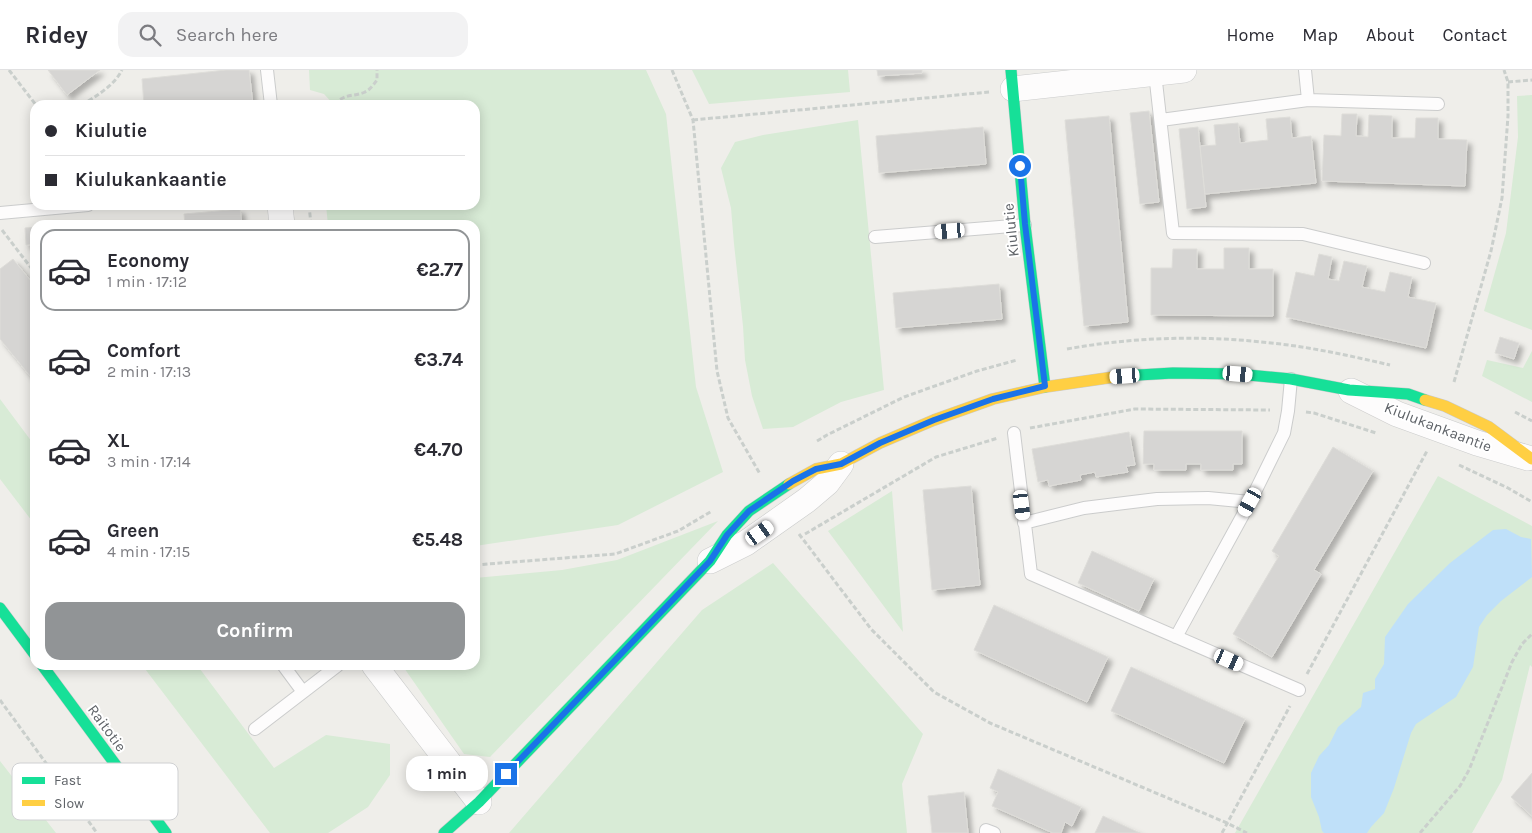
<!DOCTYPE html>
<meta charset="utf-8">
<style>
body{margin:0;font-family:Karla,sans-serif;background:#f2f2f3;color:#2b2b33;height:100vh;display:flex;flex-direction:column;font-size:19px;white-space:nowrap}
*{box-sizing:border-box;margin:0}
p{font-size:16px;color:#7c7c81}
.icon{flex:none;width:28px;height:28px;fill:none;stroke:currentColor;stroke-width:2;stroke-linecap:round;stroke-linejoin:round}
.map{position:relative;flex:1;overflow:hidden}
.side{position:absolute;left:30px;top:150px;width:450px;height:450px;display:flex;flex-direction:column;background:#fff;border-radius:15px;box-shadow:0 2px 12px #0003}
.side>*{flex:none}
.hud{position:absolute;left:30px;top:30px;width:450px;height:110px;border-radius:15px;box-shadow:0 2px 12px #0003;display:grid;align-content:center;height:110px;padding:0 15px;background:#fff}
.end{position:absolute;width:22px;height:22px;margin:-11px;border:6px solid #1a73e8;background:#fff;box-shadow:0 0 0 2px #fff}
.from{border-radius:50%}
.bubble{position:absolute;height:35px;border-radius:15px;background:#fff;box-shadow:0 2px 12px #0003;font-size:16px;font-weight:700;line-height:35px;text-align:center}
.car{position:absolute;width:15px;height:30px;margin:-15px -8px;border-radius:6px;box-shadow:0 0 4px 1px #0007;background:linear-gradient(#fff 24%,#345 0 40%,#fff 0 76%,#345 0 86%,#fff 0)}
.hud b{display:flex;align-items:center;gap:18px;height:48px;font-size:19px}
.hud b+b{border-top:1px solid #e1e1e2}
.hud i{width:12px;height:12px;background:#2b2b33}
ul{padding:9px 0 0;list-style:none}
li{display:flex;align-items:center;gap:15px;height:82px;margin:0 10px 8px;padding:0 5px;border:2px solid transparent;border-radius:15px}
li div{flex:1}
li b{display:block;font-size:19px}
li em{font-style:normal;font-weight:700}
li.current{border-color:#919496}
li>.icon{width:45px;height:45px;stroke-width:1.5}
.primary-button{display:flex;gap:10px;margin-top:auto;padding:10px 15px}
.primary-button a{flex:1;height:58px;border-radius:15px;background:#919496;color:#fff;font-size:20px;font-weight:700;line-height:58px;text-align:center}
header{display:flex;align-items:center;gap:30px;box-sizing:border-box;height:70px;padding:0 25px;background:#fff;border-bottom:1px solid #e1e1e2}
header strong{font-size:24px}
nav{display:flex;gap:28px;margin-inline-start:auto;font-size:18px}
.search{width:350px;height:45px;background:#f2f2f3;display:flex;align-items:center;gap:12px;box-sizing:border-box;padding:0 18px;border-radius:15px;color:#7c7c81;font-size:19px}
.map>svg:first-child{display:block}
.green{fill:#d8ebd6}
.water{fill:#bfe0f9}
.building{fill:#d6d5d3;stroke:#deddd9;filter:url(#shadow)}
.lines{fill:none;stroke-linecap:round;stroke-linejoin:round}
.lane-casing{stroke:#cbcccc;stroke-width:14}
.street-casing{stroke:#cbcccc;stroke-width:26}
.fast-casing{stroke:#cacacb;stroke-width:12}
.slow-casing{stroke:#cacacb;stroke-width:12}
.path{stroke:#cacfcc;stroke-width:3;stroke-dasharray:5 2.5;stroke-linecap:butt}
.lane{stroke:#fdfcfc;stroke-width:12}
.street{stroke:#fdfcfc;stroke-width:25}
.fast{stroke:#16e098;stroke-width:11}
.slow{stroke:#ffcf43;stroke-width:11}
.route{stroke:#1a73e8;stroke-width:6}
.labels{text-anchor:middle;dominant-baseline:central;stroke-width:4;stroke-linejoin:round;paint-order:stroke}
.street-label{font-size:15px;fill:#5f6368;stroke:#fff}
.key{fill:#fff;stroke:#cfd0d2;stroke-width:1}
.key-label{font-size:14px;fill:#5f6368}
</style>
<header>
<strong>Ridey</strong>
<div class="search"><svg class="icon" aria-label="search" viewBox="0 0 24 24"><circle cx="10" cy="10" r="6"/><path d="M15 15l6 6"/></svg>Search here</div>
<nav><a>Home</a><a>Map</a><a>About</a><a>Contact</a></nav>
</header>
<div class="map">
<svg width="1532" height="763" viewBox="0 0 1532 763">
<defs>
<filter id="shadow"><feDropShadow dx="4.5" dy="4.5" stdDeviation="2.5" flood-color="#0004"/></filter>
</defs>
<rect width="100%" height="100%" fill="#efeeea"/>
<!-- green -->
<path class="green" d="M309 0H646L666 44 696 317 723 402 618 455 475 476V155H328L326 135H475V35H334L324 24 310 20Z
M692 0H848L850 22 709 34Z
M1532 25V260L1484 241 1506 163 1518 67 1517 26Z
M858 50 884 320 841 332 793 357 763 359 752 326 745 290 743 256 734 174 731 138 721 98 735 72 763 65Z
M1532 281V332L1482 306 1487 290 1523 298Z
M0 329 35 376V455L0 409Z
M1438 406 1532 456V597L1530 595 1502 710 1472 763H1235Z
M892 421 903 562 828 461Z
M718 451 490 687 464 684 402 595H475V508L562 500 617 490Z
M773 493 923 664 902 714 907 763H509L702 540Z
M142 595H197L274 698 326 665 390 674V705L368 737 328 763H270Z
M0 691 56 763H0Z"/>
<!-- water -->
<path class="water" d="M1506 459 1521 467 1531 469 1532 507 1501 531 1487 545 1479 557 1473 597 1456 627 1416 654 1411 663 1394 718 1384 743 1371 757 1367 763H1324L1322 761 1319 747 1311 727V703L1319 686 1329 675 1338 657 1361 637 1363 623 1375 619V609L1384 594 1385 567 1408 534 1450 493 1493 460Z"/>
<!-- building -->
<path class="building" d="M48 0H100L67 25Z
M226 0H249L253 35H144L142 9Z
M877 0H922V3L878 6Z
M1149 41 1159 132 1140 134 1130 43Z
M1342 44H1357L1356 66 1368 67 1369 45 1392 46V68H1415L1416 48H1438V69L1467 70 1465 116 1322 111 1324 65 1341 66Z
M1109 46 1128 252 1084 256 1065 50Z
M1290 47 1292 68 1311 66 1316 113 1205 124 1200 76 1216 75 1214 55 1238 53 1240 73 1268 70 1266 49Z
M983 57 986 94 879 103 876 66Z
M1198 57 1206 137 1187 139 1179 59Z
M240 139 242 155H185L184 144Z
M35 157V174L26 175 25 158Z
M1224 178H1249V199H1273V246L1151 245V198H1172L1173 179H1197V199H1224Z
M1319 184 1332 187 1328 209 1339 211 1344 191 1367 196 1362 217 1385 222 1390 202 1412 207 1408 227 1436 233 1426 278 1286 247 1296 202 1314 206Z
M13 189 35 216V312L0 269V199Z
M999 214 1002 249 896 258 893 223Z
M1500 267 1519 273 1514 289 1495 283Z
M1144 361H1242V394H1233V400H1201V394H1186V400H1154V394H1143Z
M1129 362 1135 395 1126 396 1128 402 1096 407 1095 402 1080 405 1081 410 1049 416 1048 410 1038 412 1032 379Z
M1333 377 1373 401 1314 500 1321 504 1272 587 1233 564 1279 486 1272 481Z
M971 416 980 515 932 520 923 420Z
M1092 481 1154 509 1139 541 1078 513Z
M994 535 1108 587 1087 632 974 580Z
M1131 597 1245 649 1224 693 1111 641Z
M998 699 1081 737 1072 756 1065 752 1061 763H1053L992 736 998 722 990 718Z
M1532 703V746L1511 727Z
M964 722 968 763H932L928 726Z
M1103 746 1140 763H1095Z"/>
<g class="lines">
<defs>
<path id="lane" d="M267 0 271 35
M1305 0 1308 30
M1155 3 1173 163 1303 164 1424 193
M1161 50 1308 30 1438 34
M0 143 88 135
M875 167 1025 155
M1014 363 1031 504 1299 620
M1024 453 1084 438 1157 429 1208 428 1250 432
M1176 567 1250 432 1284 363 1288 341 1291 309
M283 595 303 622
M255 659 337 596
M986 763V760L994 763"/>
<path id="street" d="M1013 19 1184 0
M280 135 282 155
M1351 321 1397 344 1477 373 1528 388
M710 491 746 473 807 430 827 413 841 394
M374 595 479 732"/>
<path id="fast" d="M1011 0 1025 155 1045 317
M1121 306 1173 303 1238 304 1291 309 1349 320 1408 324 1425 330
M0 538 35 585
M42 595 166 763
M444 763 479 732 710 491 727 465 749 441 789 414"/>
<path id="slow" d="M1425 330 1445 336 1489 357 1532 389
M789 414 816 399 841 394 880 373 934 350 993 329 1045 317 1121 306"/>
</defs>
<!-- lane casing -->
<use href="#lane" class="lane-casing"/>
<!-- street casing -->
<use href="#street" class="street-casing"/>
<!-- fast casing -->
<use href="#fast" class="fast-casing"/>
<!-- slow casing -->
<use href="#slow" class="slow-casing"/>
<!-- path -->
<path class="path" d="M9 0 36 35
M672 0 693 50 717 301 728 348 760 404
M1508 12 1532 10
M82 35C96 26 114 16 122 0
M335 35C343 23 354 27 365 22 370 20 374 14 377 10V0
M693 50 989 22
M309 135 311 155
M2 160 35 203
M1067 279C1133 267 1203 265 1271 273 1311 277 1351 286 1390 295
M1454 312 1491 181 1502 128 1508 46V12L1504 0
M1306 342 1314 343 1376 363
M1515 342 1532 351
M1030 358 1135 339 1270 340
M817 371 827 365 904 327 977 301 1017 290
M1459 395 1508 418 1532 432
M799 464 871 559 934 622 990 653 1227 753 1247 763
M805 464 936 387 998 368
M475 495 615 484 678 461 712 441
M1307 604 1427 381
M0 630 97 763
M1222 763 1290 636
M1420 763 1460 716 1469 700 1512 592 1522 574 1532 564"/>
<!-- lane -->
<use href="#lane" class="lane"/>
<!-- street -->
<use href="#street" class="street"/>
<!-- fast -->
<use href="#fast" class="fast"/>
<!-- slow -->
<use href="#slow" class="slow"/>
</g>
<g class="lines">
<!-- route -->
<path class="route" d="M506 704 710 491 727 465 749 441 793 411 816 399 841 394 880 373 934 350 993 329 1045 316 1025 154 1020 96"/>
</g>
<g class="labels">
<!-- street labels -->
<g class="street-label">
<text transform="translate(1011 160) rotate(-96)">Kiulutie</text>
<text transform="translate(1438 357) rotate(21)">Kiulukankaantie</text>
<text transform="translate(107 658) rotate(54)">Raitotie</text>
</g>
</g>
<!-- legend -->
<rect x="12" y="693" width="166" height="57" rx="8" class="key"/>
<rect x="22" y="707" width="23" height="7" fill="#16e098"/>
<rect x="22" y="730" width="23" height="6" fill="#ffcf43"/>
<g class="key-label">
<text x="54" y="715">Fast</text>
<text x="54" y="738">Slow</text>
</g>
</svg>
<i class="end from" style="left:1020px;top:96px"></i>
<i class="end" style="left:506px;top:704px"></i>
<div class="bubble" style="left:406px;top:686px;width:82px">1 min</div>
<i class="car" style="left:950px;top:161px;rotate:265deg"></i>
<i class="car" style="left:1238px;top:304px;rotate:95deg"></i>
<i class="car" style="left:1125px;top:306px;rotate:266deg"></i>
<i class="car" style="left:1250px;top:432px;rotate:209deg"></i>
<i class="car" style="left:1022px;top:435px;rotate:173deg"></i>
<i class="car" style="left:760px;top:463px;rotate:55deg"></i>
<i class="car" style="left:1229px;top:590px;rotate:114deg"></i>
<div class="hud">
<b><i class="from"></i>Kiulutie</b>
<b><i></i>Kiulukankaantie</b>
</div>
<section class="side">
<ul>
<li class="current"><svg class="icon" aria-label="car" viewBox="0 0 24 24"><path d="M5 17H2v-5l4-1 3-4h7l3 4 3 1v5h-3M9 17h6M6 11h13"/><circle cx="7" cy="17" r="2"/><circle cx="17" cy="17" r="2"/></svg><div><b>Economy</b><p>1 min · 17:12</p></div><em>€2.77</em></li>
<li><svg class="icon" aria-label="car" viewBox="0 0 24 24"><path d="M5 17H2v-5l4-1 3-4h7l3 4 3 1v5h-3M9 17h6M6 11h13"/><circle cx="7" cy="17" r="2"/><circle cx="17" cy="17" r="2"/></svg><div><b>Comfort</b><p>2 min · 17:13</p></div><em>€3.74</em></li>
<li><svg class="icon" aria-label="car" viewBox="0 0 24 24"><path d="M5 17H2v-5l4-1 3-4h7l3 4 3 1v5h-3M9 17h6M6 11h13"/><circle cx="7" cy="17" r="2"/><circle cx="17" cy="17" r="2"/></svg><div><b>XL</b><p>3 min · 17:14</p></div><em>€4.70</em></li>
<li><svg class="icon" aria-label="car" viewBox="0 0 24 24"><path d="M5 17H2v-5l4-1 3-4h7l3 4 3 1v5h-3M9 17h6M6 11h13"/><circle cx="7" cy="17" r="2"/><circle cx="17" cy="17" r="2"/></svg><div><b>Green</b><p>4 min · 17:15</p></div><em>€5.48</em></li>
</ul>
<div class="primary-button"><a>Confirm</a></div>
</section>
</div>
